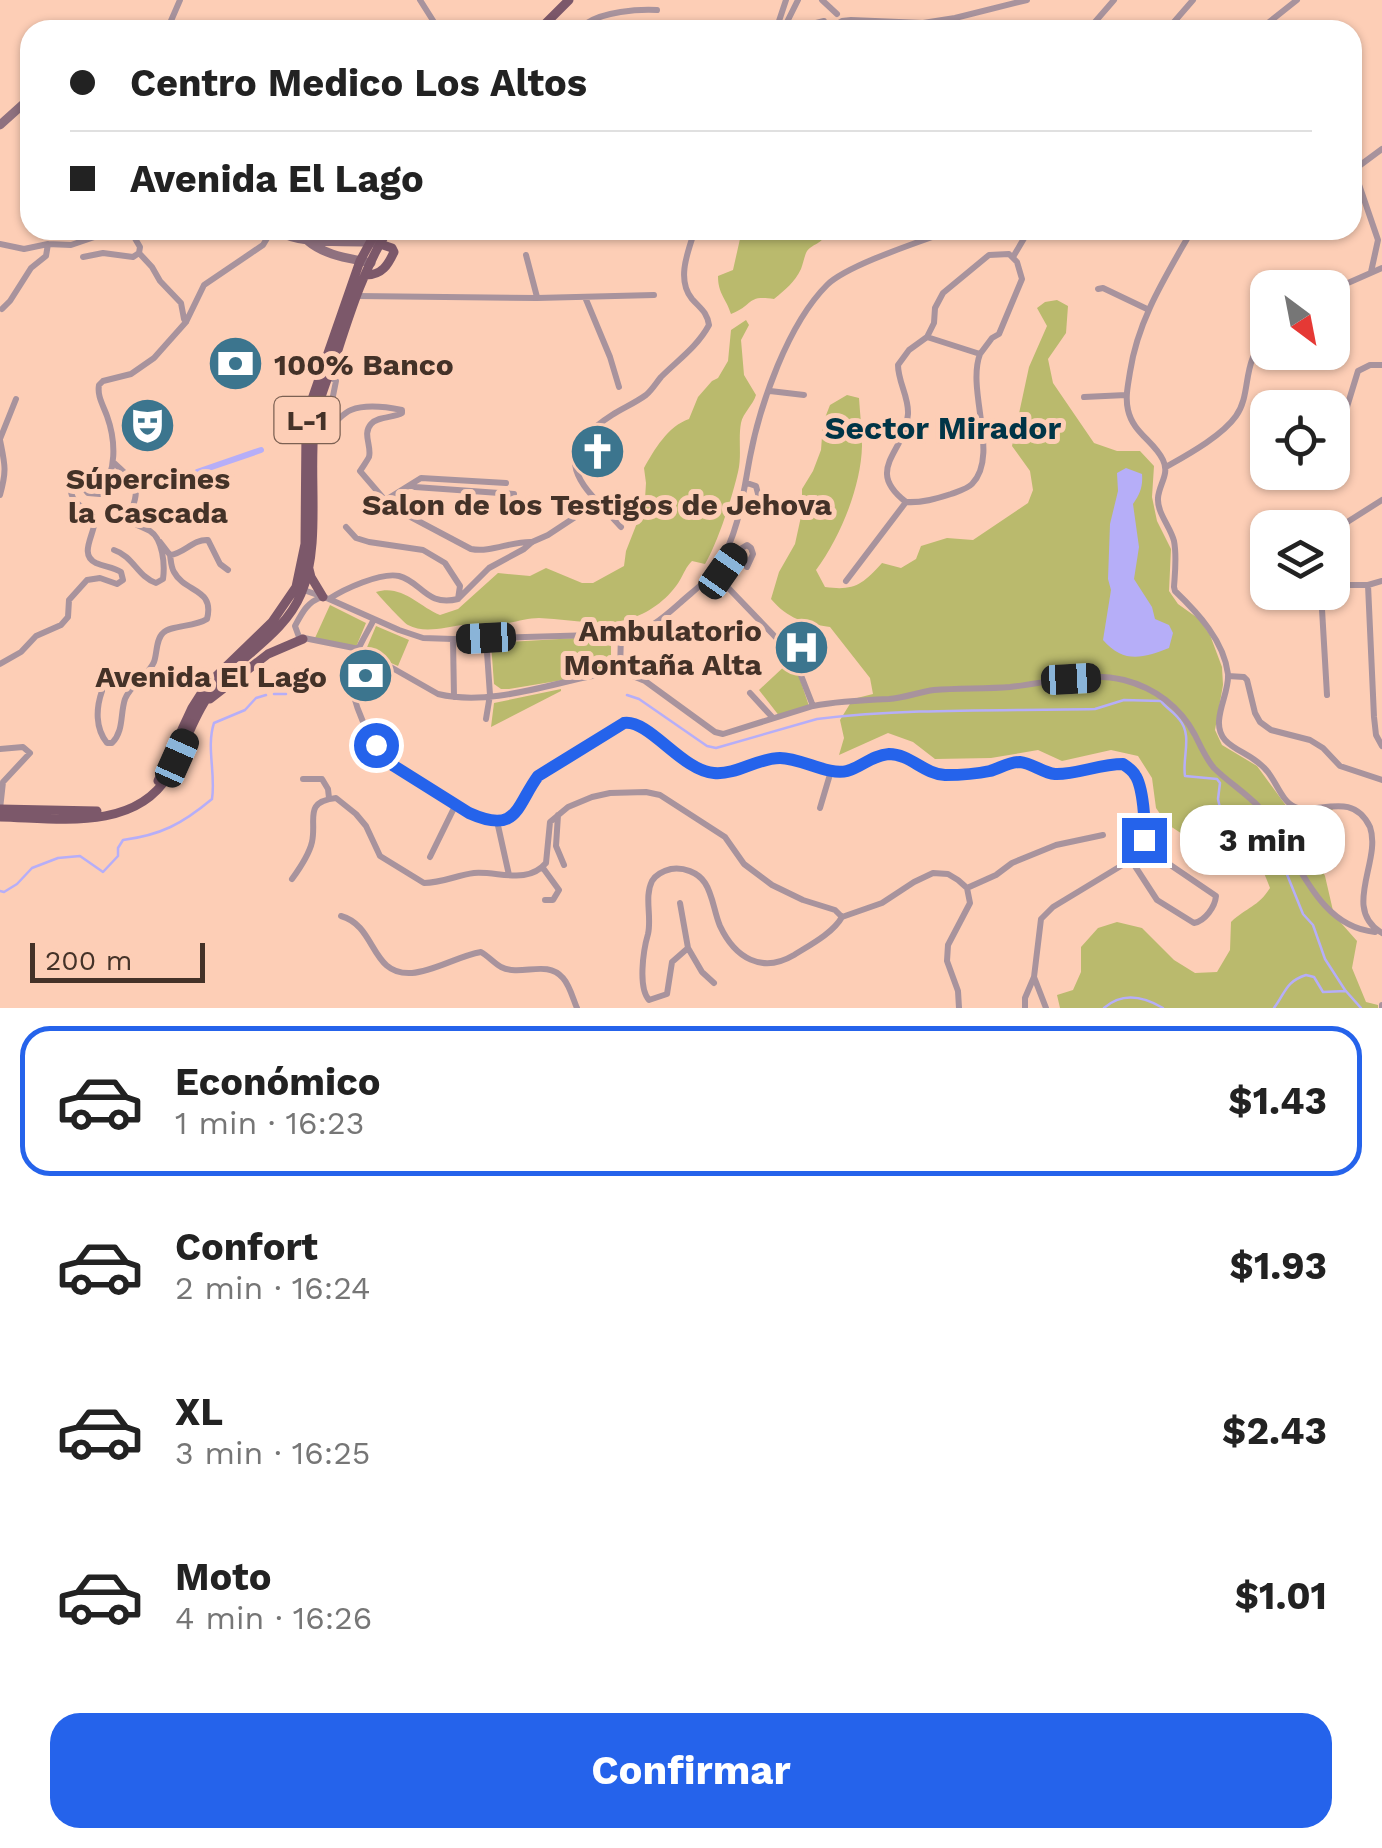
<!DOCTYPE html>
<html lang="es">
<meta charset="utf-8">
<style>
body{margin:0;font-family:"Work Sans",sans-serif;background:#f2f2f2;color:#222;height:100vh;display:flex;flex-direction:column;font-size:38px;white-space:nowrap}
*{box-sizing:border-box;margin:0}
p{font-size:32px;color:#767676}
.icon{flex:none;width:55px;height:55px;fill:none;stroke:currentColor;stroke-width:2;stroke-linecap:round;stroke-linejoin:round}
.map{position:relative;height:1008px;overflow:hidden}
.drawer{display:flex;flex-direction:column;background:#fff;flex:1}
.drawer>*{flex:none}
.banner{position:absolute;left:20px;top:20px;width:1342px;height:220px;border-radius:30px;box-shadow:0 2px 8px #0004;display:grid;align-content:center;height:220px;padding:0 50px;background:#fff}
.needle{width:65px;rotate:148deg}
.controls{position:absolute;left:1250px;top:270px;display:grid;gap:20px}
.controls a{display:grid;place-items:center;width:100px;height:100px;border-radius:20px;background:#fff;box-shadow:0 2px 8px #0004;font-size:50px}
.scale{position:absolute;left:30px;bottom:25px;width:175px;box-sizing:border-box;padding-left:10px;border:5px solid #443228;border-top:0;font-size:28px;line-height:35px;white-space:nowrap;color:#443228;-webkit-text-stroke:8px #fdceb6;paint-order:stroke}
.end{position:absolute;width:45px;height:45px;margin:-22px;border:12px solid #2563eb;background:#fff;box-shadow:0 0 0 5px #fff}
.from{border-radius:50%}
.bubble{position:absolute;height:70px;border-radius:30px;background:#fff;box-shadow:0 2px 8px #0004;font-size:32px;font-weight:700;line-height:70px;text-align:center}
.car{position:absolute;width:30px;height:60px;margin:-30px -15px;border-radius:12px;box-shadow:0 0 8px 2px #0007;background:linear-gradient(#222 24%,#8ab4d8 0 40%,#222 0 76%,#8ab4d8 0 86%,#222 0)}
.banner b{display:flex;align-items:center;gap:35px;height:95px;font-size:38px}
.banner b+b{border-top:2px solid #e0e0e0}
.banner i{width:25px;height:25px;background:#222}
ul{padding:18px 0 0;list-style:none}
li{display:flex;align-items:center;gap:30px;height:150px;margin:0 20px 15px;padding:0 30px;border:5px solid transparent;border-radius:30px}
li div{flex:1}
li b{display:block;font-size:38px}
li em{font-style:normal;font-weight:700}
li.on{border-color:#2563eb}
li>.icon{width:90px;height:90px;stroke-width:1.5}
.cta{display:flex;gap:20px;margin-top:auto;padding:20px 50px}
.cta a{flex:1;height:115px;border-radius:30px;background:#2563eb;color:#fff;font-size:40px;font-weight:700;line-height:115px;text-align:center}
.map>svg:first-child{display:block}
.green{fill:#baba6d}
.water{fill:#b6aef8}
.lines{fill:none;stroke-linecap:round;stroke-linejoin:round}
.stream{stroke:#b6aef8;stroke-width:2.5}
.canal{stroke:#b6aef8;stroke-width:6}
.street{stroke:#a8939d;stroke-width:6}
.secondary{stroke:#8f717f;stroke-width:9}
.primary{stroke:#7c586a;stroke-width:9}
.route{stroke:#2563eb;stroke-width:12}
.labels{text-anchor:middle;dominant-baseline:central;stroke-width:10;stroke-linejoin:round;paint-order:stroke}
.shield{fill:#fdceb6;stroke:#7c6153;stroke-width:2.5}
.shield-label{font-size:28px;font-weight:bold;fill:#443228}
.poi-label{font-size:30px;font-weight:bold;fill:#443228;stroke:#fdceb6}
.neighbourhood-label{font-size:32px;font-weight:bold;fill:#003547;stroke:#fdceb6}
</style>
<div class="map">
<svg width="1382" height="1008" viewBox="0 0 1382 1008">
<rect width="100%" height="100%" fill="#fdceb6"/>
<!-- green -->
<path class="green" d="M742 230H827C822 247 812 242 806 253 804 258 803 264 801 269 794 283 786 289 774 299 745 295 755 305 731 314 726 298 718 294 718 276L733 270Z
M1057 300 1068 306 1066 333 1048 359 1053 383 1094 443 1117 451H1140L1154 466 1152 497 1157 521 1171 549 1169 591 1178 604 1199 619 1210 635 1222 667 1223 685 1215 730 1222 745 1257 766 1290 811C1305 814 1318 807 1333 809L1317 833 1314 852 1325 876 1334 915 1357 941 1352 968 1366 1002 1378 1005V1008H1060L1057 995 1073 990 1081 972V947L1098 928 1117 922 1142 928 1174 960 1195 973 1217 972 1230 950 1231 922C1247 907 1258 907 1270 888 1256 850 1248 848 1217 824L1208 836 1193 841 1167 824 1156 808 1152 778 1138 756 1111 750 1062 761 1038 750 991 758 935 759 913 742 888 733 839 755 844 738 840 720 853 699 873 694 870 678 830 627C804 623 788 619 771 599L779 572 795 544 802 512V489L813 471 821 450 823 423 830 405 847 395 859 398C860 414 862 430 862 446 861 487 840 538 816 570L825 587C854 591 862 585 882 563L901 568 916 559 921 546 947 538 973 540 1028 503 1033 490 1030 471 1012 446 1029 367 1047 326 1037 308 1045 302Z
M746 320 749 325 741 340 744 375 756 395C753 405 743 413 741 423 738 439 742 456 738 472 732 498 718 542 705 564L692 561C686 567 684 573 680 580 670 597 651 612 632 618 603 628 569 619 539 618 529 618 519 621 508 623 493 625 477 624 462 625 446 627 424 634 408 625 405 624 379 596 376 592 402 584 418 606 440 615L458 609 498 573 530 576 546 568 582 583H593L624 566 626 551 637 523 644 515 646 483 644 468C654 450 668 426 689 419L698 397 712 381 718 378 728 361 731 330Z
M330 605 366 623 356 647 315 638Z
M376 626 409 640 398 666 365 652Z
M611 636V672L509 689H501L494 684 491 643Z
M789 662 799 676 809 706 780 717 759 690Z
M561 689V691L491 727 494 703Z"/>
<!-- water -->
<path class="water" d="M1126 468 1142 474C1143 487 1140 494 1133 504L1139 547 1134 579 1152 607 1155 619 1169 625 1173 633 1169 648C1143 658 1124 664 1103 640L1111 590 1108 579 1110 524 1118 491 1117 473Z"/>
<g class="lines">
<!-- stream -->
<path class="stream" d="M274 694H286
M627 695 639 699 707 746 716 748 817 719C909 708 1003 711 1095 709L1124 700 1161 701C1166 708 1174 712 1179 719 1193 735 1182 757 1185 776L1217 779 1220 783 1218 799 1220 808 1231 821 1242 841 1269 846 1273 850 1286 872 1303 914 1313 925 1325 959 1345 990 1361 1008
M0 891 4 892 17 884 32 868 58 858 80 856 103 872 118 856V848L123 840C161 835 182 824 212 799 216 774 206 747 214 723L245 710 256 698 266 695
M1104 1008C1122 992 1143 996 1163 1008
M1274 1008C1286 992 1285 982 1306 975L1314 977 1323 992 1346 991"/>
<!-- canal -->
<path class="canal" d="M197 472 261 450"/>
<!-- street -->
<path class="street" d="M420 0 439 30
M822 0 837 14
M167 30 180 0
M587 30V23C604 12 636 9 657 10
M776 30 786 0
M783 30 798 0
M788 30 824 21
M826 30 842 21 851 20 923 23 955 18 1027 0
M1088 30 1114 0
M1167 30 1193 0
M1259 30 1297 0
M130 230 140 247 139 253 152 267 160 281 181 303 184 319 186 322
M1033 230C1046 240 1059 236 1073 230
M1192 230C1166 276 1138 319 1130 372 1128 385 1125 397 1128 410 1133 433 1154 441 1163 460 1170 474 1159 484 1158 498 1157 513 1170 526 1174 541 1177 556 1175 572 1174 587L1175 591C1198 613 1224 641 1228 674 1230 694 1209 722 1225 740 1236 752 1254 755 1267 771 1276 781 1282 802 1295 807 1316 816 1352 789 1370 827 1382 861 1341 909 1382 933
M0 244 24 249 48 244 71 245 115 230
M1009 254 1017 262 1022 279 999 334 992 338 980 354 927 337 934 323 935 308 943 293 989 255Z
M526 255 537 297
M83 257 103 253 133 257 139 253
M1013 257 1029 230
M1371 272 1378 240 1355 173 1359 166 1382 149
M1098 289 1103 288 1147 309
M1332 290 1382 268
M357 296 537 298 654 295
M585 297 610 357 619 387
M2 309 10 301 31 268 46 256 48 244
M927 337 909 350 898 365C898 382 909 397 908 414 906 452 863 469 906 502 922 503 936 499 951 494 959 491 967 489 972 484 1000 455 966 391 980 354
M328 376 336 381 328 421 331 425C338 421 343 413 351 410 366 404 387 407 402 410V413C394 418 378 416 371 424 362 434 372 446 369 457 368 459 361 470 360 471L390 506 471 549C491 553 511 541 532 542
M770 391 804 395
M1084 397 1126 395
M1338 436 1358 371 1370 365H1382
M0 439 16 399
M0 440C5 465 7 470 0 495
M1166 467C1187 455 1222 436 1236 416 1253 392 1240 360 1268 338
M747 483 756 486 762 509 783 513
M410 485 415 487 514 494
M384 501 421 478 506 483
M598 502 621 527
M1341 526 1382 500
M346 527 356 538 369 542 423 550 445 563 460 586 458 599
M160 542 170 555C184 554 193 539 208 540L220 564 228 570
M114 550C133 556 138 577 156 583L163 579C165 565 163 539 150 531 140 525 136 527 129 517 141 486 138 485 114 463
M718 567 723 571 737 551 747 545 751 548 753 554 747 567
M846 581 906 502
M1332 585H1368L1382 581
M1368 585 1374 717 1376 735 1382 746
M301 589 329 599 399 630 423 638 453 639 629 634C650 630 664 617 680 603 692 592 709 580 718 566 739 533 743 494 750 457 760 404 788 324 827 285 847 265 922 241 952 230
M1321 592 1327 695
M322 597C307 602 302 613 295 626L299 637 359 649 438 694C496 708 563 678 620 671L621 634
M329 599C344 589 381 572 399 576 422 582 426 607 458 599L489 568 524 549 532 542 548 535 598 502C561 465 570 442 612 415 623 408 635 403 646 395 652 390 656 383 661 377 678 360 697 347 709 325 707 312 701 309 692 299 676 280 688 251 695 230
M374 619C367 634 354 652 352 668 347 696 371 747 393 765 409 777 428 786 445 797 463 809 484 828 507 817 525 810 528 790 539 776L624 723C630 722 632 721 638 724 645 727 650 734 656 739 670 751 694 772 714 773 738 775 757 758 780 758 801 759 829 776 847 771 862 767 872 755 889 754 910 754 924 774 945 775 960 775 976 774 990 771 1000 768 1009 762 1020 762 1032 763 1043 773 1055 774 1076 775 1100 764 1123 764L1137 776 1140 786 1145 829 1143 840 1134 858 1053 907 1041 919 1034 977 1046 1008
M486 638 490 695 486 719
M453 639 454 697
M0 664 21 652 36 636 61 625 68 617 69 600 87 580 100 578 117 584 123 580 121 572C113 567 105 567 96 563 77 554 97 532 95 516 81 506 68 502 71 482L76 479 88 493 100 494C117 472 116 441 107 416 103 405 97 396 99 385L103 381 131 374 154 358 186 322 204 285 263 245 272 230
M620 671 645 681 715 732 723 734 813 706 795 660 785 647 713 572
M1228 676 1244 677 1247 680 1255 713 1260 722 1271 730 1310 740 1323 748 1340 766 1382 780
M102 691C96 708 95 728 107 743H112C124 731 120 714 125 699 131 684 148 676 154 662 157 654 156 639 163 633 171 625 195 627 207 619 215 588 185 593 174 572 171 567 171 561 170 555
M750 693 773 718
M813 706C838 701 863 700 889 699 904 698 919 692 934 690 959 688 985 689 1010 687 1047 683 1087 671 1124 680 1155 688 1180 707 1195 735 1200 745 1206 759 1214 768 1228 782 1246 793 1260 808 1297 848 1312 926 1375 932
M0 749 23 747 30 753 3 782 0 809
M303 779H322L328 789 329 798
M820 808 831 771
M558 815 556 846 564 865
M497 821 509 875
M430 857 456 804
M1131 860 1157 900 1194 923C1205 921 1215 907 1216 896L1141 845
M543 868 559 890 553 900H545
M292 879C300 868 309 855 312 842 317 819 303 802 336 798L356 814 366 826 380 856 424 883C442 883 457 875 474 873 499 871 527 885 546 863L550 822 568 807 592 797 610 793 646 792 660 795 725 837 744 864 772 885 803 900 835 910 842 917C833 933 810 945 794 955 762 974 735 958 720 926 714 912 713 895 705 883 698 872 683 867 671 869 663 871 656 874 652 881 644 897 652 917 648 934 643 951 638 988 649 1000L667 994 672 962 688 948 702 972 714 983
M967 888 996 875 1012 863 1056 845 1103 835
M680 903 688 948
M341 916C377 926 370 976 412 973 435 971 458 956 481 952 488 956 494 963 501 967 522 977 546 959 563 978 570 986 573 999 577 1008
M842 917 882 903 914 882 933 873 948 874 958 880 967 888 970 903 948 945 947 961 958 991 959 1008
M1025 1008V998L1034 977
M1382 1008V1005"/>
<!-- secondary -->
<path class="secondary" d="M0 125 30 98
M276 230C305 247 344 239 376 243
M327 235 359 230
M308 241C326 256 349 258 371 263"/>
<!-- primary -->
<path class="primary" d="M539 30 569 0
M366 275C382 275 388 265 394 252L392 248 380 244
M309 569 311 577 323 597
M210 699 268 654 303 639
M158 781 192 708 206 686 272 622 296 587 305 544 306 428 311 402 360 261 377 230
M0 809 97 811
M0 817C55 818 134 832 168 776 184 750 191 720 209 695 235 658 283 637 301 594 321 548 309 479 314 429 317 403 327 380 336 356 350 313 364 268 388 230"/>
</g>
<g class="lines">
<!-- route -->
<path class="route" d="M376 745 394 766 469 813C518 835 516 806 538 776L624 723C649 719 682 771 714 773 737 775 757 758 780 758 801 758 829 776 847 771 862 767 872 755 889 754 910 754 924 774 945 775 960 775 976 774 990 771 1000 768 1009 762 1020 762 1032 763 1043 773 1055 774 1075 775 1100 764 1123 764 1126 766 1133 771 1135 775 1143 786 1146 825 1144 840"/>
</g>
<!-- icons -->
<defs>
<symbol id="bank-disc" viewBox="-11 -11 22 22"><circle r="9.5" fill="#3c758e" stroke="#fdceb6"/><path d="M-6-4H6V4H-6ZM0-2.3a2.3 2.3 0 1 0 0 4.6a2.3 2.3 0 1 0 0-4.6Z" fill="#fff"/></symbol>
<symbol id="theatre-disc" viewBox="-11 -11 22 22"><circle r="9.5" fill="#3c758e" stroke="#fdceb6"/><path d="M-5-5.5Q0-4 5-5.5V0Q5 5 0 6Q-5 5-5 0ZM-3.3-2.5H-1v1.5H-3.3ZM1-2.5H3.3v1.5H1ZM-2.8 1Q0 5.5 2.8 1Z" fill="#fff"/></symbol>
<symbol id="church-disc" viewBox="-11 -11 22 22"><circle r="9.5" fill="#3c758e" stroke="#fdceb6"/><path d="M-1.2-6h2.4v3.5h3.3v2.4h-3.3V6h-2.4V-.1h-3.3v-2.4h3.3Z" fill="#fff"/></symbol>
<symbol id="hospital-disc" viewBox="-11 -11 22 22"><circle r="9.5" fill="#3c758e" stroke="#fdceb6"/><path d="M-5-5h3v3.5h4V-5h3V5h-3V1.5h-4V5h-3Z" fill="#fff"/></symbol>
</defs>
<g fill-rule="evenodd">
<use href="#bank-disc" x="204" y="332" width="63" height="63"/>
<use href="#theatre-disc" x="116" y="394" width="63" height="63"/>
<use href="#church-disc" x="566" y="420" width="63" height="63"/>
<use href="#hospital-disc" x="770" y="616" width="63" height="63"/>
<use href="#bank-disc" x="334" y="644" width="63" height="63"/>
</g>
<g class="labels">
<!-- shield labels -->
<rect class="shield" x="274.5" y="397" width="65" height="46" rx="8"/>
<g class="shield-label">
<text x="307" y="420">L-1</text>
</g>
<!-- poi labels -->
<g class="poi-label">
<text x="274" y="364" text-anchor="start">100% Banco</text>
<text x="148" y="478">Súpercines<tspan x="148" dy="34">la Cascada</tspan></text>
<text x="597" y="504">Salon de los Testigos de Jehova</text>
<text x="762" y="630" text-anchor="end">Ambulatorio<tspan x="762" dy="34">Montaña Alta</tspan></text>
<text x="327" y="676" text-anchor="end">Avenida El Lago</text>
</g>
<!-- neighbourhood labels -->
<g class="neighbourhood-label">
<text x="943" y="428">Sector Mirador</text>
</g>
</g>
</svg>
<div class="controls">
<a><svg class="needle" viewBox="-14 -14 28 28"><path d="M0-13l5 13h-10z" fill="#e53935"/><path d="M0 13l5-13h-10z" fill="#767676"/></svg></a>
<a><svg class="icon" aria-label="locate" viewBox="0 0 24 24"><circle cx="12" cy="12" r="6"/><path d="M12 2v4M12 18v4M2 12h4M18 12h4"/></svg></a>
<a><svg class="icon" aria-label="layers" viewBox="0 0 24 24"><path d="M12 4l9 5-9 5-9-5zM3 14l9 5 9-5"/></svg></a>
</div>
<div class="scale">200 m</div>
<i class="end from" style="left:376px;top:745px"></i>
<i class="end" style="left:1144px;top:840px"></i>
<div class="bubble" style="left:1180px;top:805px;width:165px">3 min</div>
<i class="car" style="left:723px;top:571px;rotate:35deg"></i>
<i class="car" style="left:486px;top:638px;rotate:267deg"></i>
<i class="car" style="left:1071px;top:679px;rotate:87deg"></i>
<i class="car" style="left:177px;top:758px;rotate:24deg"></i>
<div class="banner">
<b><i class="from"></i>Centro Medico Los Altos</b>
<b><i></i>Avenida El Lago</b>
</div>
</div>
<section class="drawer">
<ul>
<li class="on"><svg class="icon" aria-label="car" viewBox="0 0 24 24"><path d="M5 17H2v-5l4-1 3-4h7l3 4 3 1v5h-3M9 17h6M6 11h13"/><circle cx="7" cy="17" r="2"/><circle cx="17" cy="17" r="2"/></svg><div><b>Económico</b><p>1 min · 16:23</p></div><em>$1.43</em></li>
<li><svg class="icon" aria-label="car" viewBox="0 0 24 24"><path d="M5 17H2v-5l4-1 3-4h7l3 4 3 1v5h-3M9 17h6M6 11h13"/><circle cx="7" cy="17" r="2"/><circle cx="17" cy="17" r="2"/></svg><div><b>Confort</b><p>2 min · 16:24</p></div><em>$1.93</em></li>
<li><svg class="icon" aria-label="car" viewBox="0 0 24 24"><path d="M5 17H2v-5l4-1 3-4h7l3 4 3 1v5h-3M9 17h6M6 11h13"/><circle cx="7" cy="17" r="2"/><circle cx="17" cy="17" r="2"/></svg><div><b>XL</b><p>3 min · 16:25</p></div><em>$2.43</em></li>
<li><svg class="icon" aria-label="car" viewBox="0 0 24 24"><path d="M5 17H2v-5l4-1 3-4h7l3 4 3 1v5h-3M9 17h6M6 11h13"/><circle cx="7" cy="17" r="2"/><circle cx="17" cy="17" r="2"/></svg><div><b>Moto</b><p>4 min · 16:26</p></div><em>$1.01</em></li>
</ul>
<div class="cta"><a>Confirmar</a></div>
</section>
